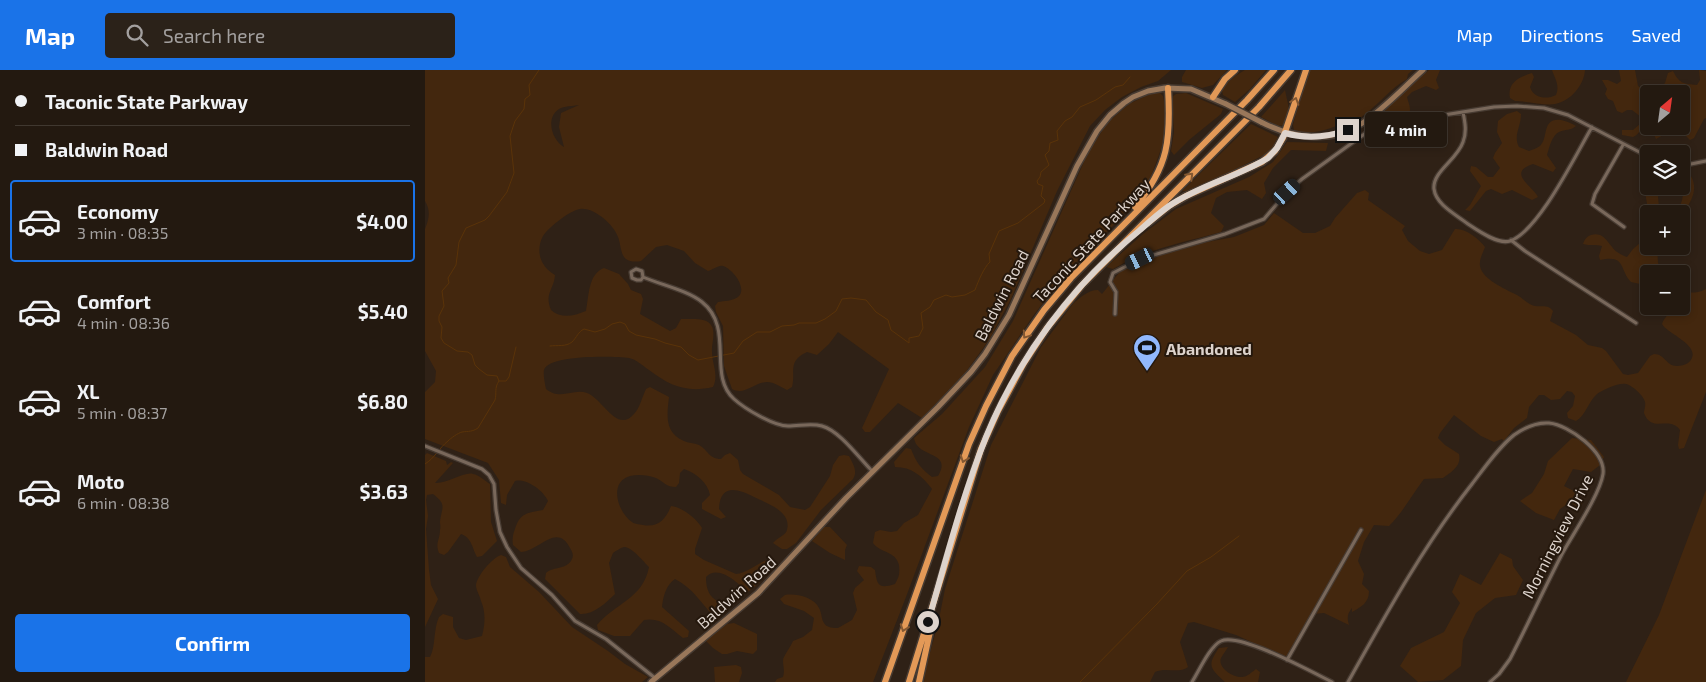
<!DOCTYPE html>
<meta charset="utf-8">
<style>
body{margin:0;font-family:"Exo 2",sans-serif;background:#2b2219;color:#f1f3f6;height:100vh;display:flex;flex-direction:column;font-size:19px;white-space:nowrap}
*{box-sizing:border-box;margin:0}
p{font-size:16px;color:#a3a09f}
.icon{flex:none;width:28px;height:28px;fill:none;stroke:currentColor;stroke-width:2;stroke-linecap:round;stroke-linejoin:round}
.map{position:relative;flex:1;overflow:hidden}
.panel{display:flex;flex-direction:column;background:#231910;width:425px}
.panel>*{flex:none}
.guide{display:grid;align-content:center;height:110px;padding:0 15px;background:#231910}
.needle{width:32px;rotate:29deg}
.fabs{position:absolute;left:1215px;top:15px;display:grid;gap:10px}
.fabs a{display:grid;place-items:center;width:50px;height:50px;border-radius:5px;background:#231910;box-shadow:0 2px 8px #0003,0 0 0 1px #403830;font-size:25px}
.end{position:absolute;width:22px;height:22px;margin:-11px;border:6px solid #ddd3cc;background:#111;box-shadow:0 0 0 2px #111}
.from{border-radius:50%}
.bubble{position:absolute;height:35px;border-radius:5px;background:#231910;box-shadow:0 2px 8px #0003,0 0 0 1px #403830;font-size:16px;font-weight:700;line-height:35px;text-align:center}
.car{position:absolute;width:15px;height:30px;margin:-15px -8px;border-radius:6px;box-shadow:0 0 4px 1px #0007;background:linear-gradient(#222 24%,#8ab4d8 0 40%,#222 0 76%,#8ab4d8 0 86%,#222 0)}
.guide b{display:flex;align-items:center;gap:18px;height:48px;font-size:19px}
.guide b+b{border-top:1px solid #403830}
.guide i{width:12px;height:12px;background:#f1f3f6}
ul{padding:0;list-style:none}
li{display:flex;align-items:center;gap:15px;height:82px;margin:0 10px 8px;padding:0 5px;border:2px solid transparent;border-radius:5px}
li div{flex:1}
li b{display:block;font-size:19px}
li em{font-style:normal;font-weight:700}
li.on{border-color:#1a73e8}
li>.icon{width:45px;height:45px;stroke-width:1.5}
.button{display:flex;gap:10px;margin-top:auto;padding:10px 15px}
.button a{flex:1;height:58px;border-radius:5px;background:#1a73e8;color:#fff;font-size:20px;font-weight:700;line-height:58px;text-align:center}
header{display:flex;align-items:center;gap:30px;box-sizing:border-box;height:70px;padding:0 25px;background:#1a73e8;color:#fff}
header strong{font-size:24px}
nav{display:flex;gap:28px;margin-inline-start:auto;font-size:18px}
.search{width:350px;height:45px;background:#2b2219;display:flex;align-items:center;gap:12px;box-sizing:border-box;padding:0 18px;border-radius:5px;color:#a3a09f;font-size:19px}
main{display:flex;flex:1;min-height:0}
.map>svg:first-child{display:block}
.green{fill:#43270e;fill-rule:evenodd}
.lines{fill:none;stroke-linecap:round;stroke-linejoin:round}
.stream{stroke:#5a3309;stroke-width:1}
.street-casing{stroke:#473b32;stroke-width:5.5}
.secondary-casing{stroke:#473b32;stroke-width:8}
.highway-casing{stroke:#473b32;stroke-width:9}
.street{stroke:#79685b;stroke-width:3}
.secondary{stroke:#99775a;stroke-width:5}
.highway{stroke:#e39957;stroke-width:6}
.secondary-bridge-casing{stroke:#473b32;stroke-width:8;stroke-linecap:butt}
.secondary-bridge{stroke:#99775a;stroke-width:5}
.oneway{stroke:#845832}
.route{stroke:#ddd3cc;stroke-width:6}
.labels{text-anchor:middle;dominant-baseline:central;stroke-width:4;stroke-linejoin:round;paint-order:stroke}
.street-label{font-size:16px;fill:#ddd3cc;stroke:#25180d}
.poi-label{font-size:16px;font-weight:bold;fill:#ddd3cc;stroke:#25180d;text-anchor:start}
</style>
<header>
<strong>Map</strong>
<div class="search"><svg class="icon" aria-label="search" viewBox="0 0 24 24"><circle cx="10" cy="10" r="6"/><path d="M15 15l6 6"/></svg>Search here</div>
<nav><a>Map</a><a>Directions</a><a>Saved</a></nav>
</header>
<main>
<section class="panel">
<div class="guide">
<b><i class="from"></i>Taconic State Parkway</b>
<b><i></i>Baldwin Road</b>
</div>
<ul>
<li class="on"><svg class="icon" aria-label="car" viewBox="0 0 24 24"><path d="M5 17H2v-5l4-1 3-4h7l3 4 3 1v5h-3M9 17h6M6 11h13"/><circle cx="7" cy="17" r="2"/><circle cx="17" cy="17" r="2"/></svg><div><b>Economy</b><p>3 min · 08:35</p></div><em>$4.00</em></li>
<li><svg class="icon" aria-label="car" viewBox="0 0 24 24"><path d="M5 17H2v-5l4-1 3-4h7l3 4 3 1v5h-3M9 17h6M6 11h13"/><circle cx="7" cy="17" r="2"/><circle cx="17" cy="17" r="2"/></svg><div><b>Comfort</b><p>4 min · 08:36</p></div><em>$5.40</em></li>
<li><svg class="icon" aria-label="car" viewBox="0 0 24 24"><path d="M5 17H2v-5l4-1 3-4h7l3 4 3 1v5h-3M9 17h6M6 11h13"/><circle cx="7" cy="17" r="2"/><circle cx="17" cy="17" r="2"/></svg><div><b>XL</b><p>5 min · 08:37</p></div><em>$6.80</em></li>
<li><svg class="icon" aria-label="car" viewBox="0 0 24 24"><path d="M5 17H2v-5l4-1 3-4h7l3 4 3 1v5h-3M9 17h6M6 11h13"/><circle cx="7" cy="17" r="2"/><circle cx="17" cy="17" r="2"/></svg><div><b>Moto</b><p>6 min · 08:38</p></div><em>$3.63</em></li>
</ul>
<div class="button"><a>Confirm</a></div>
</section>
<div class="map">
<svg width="1281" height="612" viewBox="0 0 1281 612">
<rect width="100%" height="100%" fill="#2f2116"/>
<!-- green -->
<path class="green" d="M0 0H746L733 11 716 17 697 27 680 40 665 56 632 121 586 229 564 270 540 303 497 348 473 333 445 362H440L437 358 464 299 413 262 404 274 392 285 382 282C362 291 371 302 367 317L362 320C356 317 349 312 342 312 329 312 320 326 307 319L299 296 298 256 291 242 290 236 293 232C299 231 308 231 313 227 323 219 308 199 298 196 293 195 288 200 283 201L270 193 259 181 242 175 231 177 216 191C211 192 205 192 201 189 195 184 196 174 193 167 189 155 169 137 155 139 144 141 124 157 118 166 113 175 113 187 119 195 121 199 127 203 130 205 129 220 119 223 126 240 136 249 149 246 161 241 164 226 163 204 179 198L194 204 203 214 206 220 216 224 218 229 215 244 245 261 251 258 256 249C262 249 279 248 283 252 293 259 286 273 287 282 287 294 294 305 288 317 262 323 245 316 224 300 218 296 211 289 204 288 191 286 123 284 119 300 118 305 120 314 121 319 136 331 148 318 162 323 178 329 192 364 209 344 215 338 217 327 221 319L225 317 244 327C242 345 239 362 259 371 263 373 269 373 274 375 283 380 284 389 296 389L300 385 305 383 313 390 315 400 318 404 354 425 365 437 380 440 385 437 405 406 408 395 414 386 419 385 424 386C428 394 433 401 428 409L396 440 371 473 362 479H357L348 473C352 468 361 465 362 460 367 441 341 433 329 427 312 418 295 414 294 439L301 447 296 449 277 439V433L285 425C283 413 271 403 259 399L255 403 254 413 251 417C241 417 239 412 231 408 223 405 213 404 205 406 183 412 193 443 207 452 209 454 214 454 218 455 233 458 241 449 246 436 257 437 272 449 277 458L270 479V484L279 490 311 504C323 503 334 491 346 489L350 492 334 513 322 523C314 513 293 494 281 507 281 522 286 530 300 534L302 539 295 546 290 548C277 534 268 518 250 509 241 515 238 527 237 537L264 561 263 567 258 568C244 557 236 547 219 550L205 566H189L173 560 172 555C190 533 218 529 224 497 219 492 206 476 199 477 195 478 191 481 188 483L184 493 190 524C181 533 168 545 155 544L120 509 121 503C129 496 142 500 147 489 149 485 147 481 145 478 132 452 114 481 96 482L88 475C87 469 88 464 90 459 95 443 102 443 118 440L123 431C118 420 101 408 90 411L82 425 81 435 76 433 74 410 63 393 0 369V322L10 312 11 301 0 281V159C4 149 6 141 0 131ZM154 35 136 43 134 57 139 77C127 70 120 48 134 39 139 36 148 36 154 35Z
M761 0H802L788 15 777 18 757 12V7Z
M820 0H841L825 19 810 32 798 25 797 21C802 11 811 5 820 0Z
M885 0H988L983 4 982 9C961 21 946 45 924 54 919 56 912 55 906 58 894 62 880 65 869 60L868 55 880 11Z
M1004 0H1015L1011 10 1014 18 1011 20 1001 16 987 22 982 27C983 31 985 36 985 40 984 53 961 51 952 49L976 24Z
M1127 0H1160C1159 15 1146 31 1130 34 1120 36 1101 31 1090 31L1085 28C1082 13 1094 7 1107 3L1109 7 1105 17C1108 28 1122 30 1131 25 1135 15 1130 9 1127 0Z
M1194 0H1210L1213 16 1220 21H1231L1240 13 1243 3 1248 1C1254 13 1258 14 1272 15L1275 10 1274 0 1281 1V48L1279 49 1269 68 1265 70 1257 62 1240 64 1231 69 1225 56H1256V24H1224V54C1216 57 1215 64 1208 67L1197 65V60H1208L1216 53V47L1207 40H1202L1197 43 1192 41 1188 31 1183 29 1180 24 1182 19 1177 10H1183L1192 14 1196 11Z
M860 20 864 39 859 55 853 56 836 47Z
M729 22 735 23 738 26 740 36 739 71 724 112 691 153 640 204 608 246 568 305 544 357 481 527 448 612H350L352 609 358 607C360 600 358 597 358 590 358 587 366 576 368 571L378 567 387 560 389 548 379 541 359 534 355 529 360 525C370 523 389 527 394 538 397 543 396 549 399 553 402 558 409 558 413 558L427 550 432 540 428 523 430 518 439 510 432 501 434 496 446 497 450 500C452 516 454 519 470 514 474 507 475 504 474 495 471 481 455 483 448 473L450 462 455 460 466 462 472 461 479 453 493 445 507 419C497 406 487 397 470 397L469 392 481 378 486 379C491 392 496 399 507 407L513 406C528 380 492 389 489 368L517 344 560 297 588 251 662 85 682 53 704 34Z
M761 23 798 39 796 44 764 70 749 85 746 81 749 62 747 27 751 24Z
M1092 41 1096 44C1096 57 1088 65 1094 77L1104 81C1107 80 1112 78 1115 76 1124 68 1116 48 1136 50 1141 51 1146 53 1151 56 1145 61 1141 59 1134 62 1127 65 1124 78 1122 85L1131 98 1128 102 1108 94C1081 103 1108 116 1113 127L1107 130 1087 120 1077 124 1066 119 1061 121 1045 141 1040 140 1045 135 1056 116 1045 101 1046 96 1051 97 1063 107H1068L1075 98 1068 88 1070 83 1077 73 1072 62 1073 51 1082 44Z
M826 54 853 67 847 80 839 85 765 122 757 121Z
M862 72 903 73 901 81 866 80 848 98 839 113 841 123 837 129 822 120 802 122 791 128 786 143 799 156 796 162C760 172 721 179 688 199L681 197 718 164 751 139 824 107 848 92Z
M1260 106H1266C1274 121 1265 132 1258 144L1256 146V144L1224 145 1220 122 1222 112 1224 111V116H1232L1234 137C1237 140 1240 142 1245 141 1264 138 1255 116 1260 106Z
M940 120 944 123 943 130 980 156 977 160 983 171 995 181 1004 184 1017 180 1030 159C1041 158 1054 169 1060 177 1058 183 1054 189 1055 196 1057 209 1080 219 1090 224 1097 227 1103 235 1110 236 1118 237 1123 234 1128 241L1125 251 1151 265 1163 275 1177 278 1181 281 1198 304 1203 305 1213 303 1225 286 1229 284C1240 284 1241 296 1252 296 1256 296 1260 295 1263 293 1281 277 1242 264 1237 254 1239 247 1246 244 1246 236H1256V223C1265 222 1273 224 1281 219V322L1259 378 1254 379 1253 375 1255 360C1244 345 1227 364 1219 343 1219 340 1221 335 1220 332 1219 326 1207 315 1201 314 1195 312 1177 320 1172 324 1163 332 1161 345 1151 351L1143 348 1142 343 1148 336 1150 326 1147 322 1142 321 1135 329 1126 330 1119 325H1114L1104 337 1102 348 1089 358 1079 371 1077 369 1069 372 1056 366 1029 345 1015 363 1013 368 1020 375 1034 384C1037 396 1026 402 1018 408L999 409C987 425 978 442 964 456L949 455 939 472 933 491 939 504 937 514 944 521C944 533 936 537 927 542V538C922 544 922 548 924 555L899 543 887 544 862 588 811 565 769 552 763 553 755 572 763 597C754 604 741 597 730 602L725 612H499L501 597 513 554 520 519 566 375 616 277 647 235C654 228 663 220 673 220L677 224 697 199 710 193 777 173 809 167 839 155 849 143 878 163H890L905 156 910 148 932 123Z
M1224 163V176H1232L1233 193 1240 204H1224V231L1220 233 1215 232C1213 226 1218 221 1215 214L1206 212C1194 199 1201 184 1175 190L1174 186 1177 176C1171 174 1165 176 1158 174 1160 169 1161 167 1166 165 1180 161 1183 175 1192 182 1195 184 1199 186 1202 187L1208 179 1223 166Z
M1147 368 1166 370 1179 387 1175 395 1166 402 1148 399 1139 416 1149 421 1159 431 1154 438 1145 432 1135 439 1129 450 1111 443 1095 431 1107 423 1119 404 1123 391Z
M2 383 21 391 22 395 26 392 28 393 10 413C22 414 40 401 48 404 54 405 60 411 65 414L66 452 72 471 57 486 52 487C47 478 47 468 36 464L23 482 19 485 14 483C10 474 15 469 15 460 16 457 15 454 15 452 17 436 22 435 8 424L2 425 1 430 3 446 1 459 4 500 6 515 13 529 0 557V385Z
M1281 420V612H1201L1234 545Z
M399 457H405L422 475 420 480V490L405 483 387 471Z
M1075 483 1087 489 1088 496 1098 510 1091 525 1070 528 1051 543 1038 570 1036 596 1018 610 993 612 975 596 986 578 1019 562 1035 533 1027 522 1035 504 1056 515Z
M76 485 81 487 85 497 114 522 147 557 183 581 200 594 223 607 217 612H0V587H5C11 576 8 560 14 547L18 544 28 547V557L34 568 41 570 57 566C60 555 61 542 56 531 55 526 51 520 51 515 52 506 67 488 76 485Z
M309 553 332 564V580L328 584 312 581 302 584H297L288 578 280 570 302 554Z
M803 577C801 581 798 584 796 588 792 598 809 608 817 607 822 607 827 602 831 599L835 602 833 612H800C786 599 781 596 794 578Z
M311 595 316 597 317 603 314 612H290L289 597Z"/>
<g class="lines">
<!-- stream -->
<path class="stream" d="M125 276C132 275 141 277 147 272 152 267 153 262 159 259L170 262 180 259 187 254 195 252 200 254 204 261 211 265 230 269 240 273 256 277 264 285 273 290 309 283 318 271 332 262H345L357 256 369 255 374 253H391L400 249 411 241 417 229 426 228 441 230 451 242 463 250 466 260 484 273V268L494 266 498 258 496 243 505 237 509 230 521 225 527 227 540 225 550 220C553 212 559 197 565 192L564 184 574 161 593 153 619 133 620 130 616 126 618 116 613 114 612 111 615 107 616 102 624 95 620 85 624 81 625 73 633 70 632 61 640 51 647 47 655 37 671 30 690 17 698 15 705 7
M74 311H81L84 307 91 277
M0 394C10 388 14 378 23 371 26 368 33 363 37 362 44 361 47 362 53 358L70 330C72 323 69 318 74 311L72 306 62 305 54 299 50 295 47 285 43 282 32 281 19 273 16 268 17 257 14 251V246L19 236 17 221 24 213 23 208 31 195 34 172 41 158 60 150 64 146 82 122 89 103 85 66 90 51 99 39 100 29 105 25 104 15 114 0
M655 612 731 535 762 501 786 487 814 466"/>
<defs>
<path id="street" d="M1038 42C1040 52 1042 62 1038 72 1032 90 1007 102 1009 119 1011 135 1032 145 1043 154 1052 160 1073 175 1085 171 1114 161 1151 84 1167 57
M1198 75 1170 124 1167 134 1199 157
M1256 96 1281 91
M1086 170 1100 181 1211 253
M218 207 216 210H212L207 208 206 202 211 199 217 201 218 207C236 215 262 220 277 232 310 258 282 305 309 329 320 339 349 356 363 356 375 356 386 353 397 356 415 361 434 388 448 402
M690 244 691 222 685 212 688 203 715 189 800 164 839 149 862 122 877 109 945 60 956 55 1069 37 1092 36 1119 38 1143 45 1224 87
M0 376 57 399 64 405 69 414 71 440 75 462 82 477 96 498 127 525 150 551 181 569 230 608
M862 590 936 460
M767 612C774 601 785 576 796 571 814 562 887 602 907 612
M923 612C961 544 999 475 1047 414 1060 397 1073 378 1089 365 1099 358 1112 352 1124 353 1144 355 1181 382 1178 404 1175 424 1148 464 1137 484 1119 519 1103 554 1085 589L1074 604 1065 612"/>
<path id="secondary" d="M836 52C867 68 905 74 936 54 958 40 979 17 998 0
M226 612 333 523 421 428 513 337 546 302 560 284 584 245 652 96 672 61 685 45 699 33 708 27 723 21 740 18 766 19 801 34"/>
<path id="highway" d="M788 27 800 9 810 0
M710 137C744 96 746 69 743 18
M723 153 744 136 761 126 837 92 850 81 858 68 881 0
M460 612 544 374 561 336 587 286 619 240 646 208 822 30 849 0
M484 612 556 379 573 341 599 293 622 258 657 215 834 37 866 0
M494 612 506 557"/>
</defs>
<!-- street casing -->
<use href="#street" class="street-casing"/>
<!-- secondary casing -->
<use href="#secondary" class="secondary-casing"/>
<!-- highway casing -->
<use href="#highway" class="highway-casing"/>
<!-- street -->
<use href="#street" class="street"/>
<!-- secondary -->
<use href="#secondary" class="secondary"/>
<!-- highway -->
<use href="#highway" class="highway"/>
<defs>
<path id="secondary-bridge" d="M801 34 836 52"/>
</defs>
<!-- secondary-bridge casing -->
<use href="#secondary-bridge" class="secondary-bridge-casing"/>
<!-- secondary-bridge -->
<use href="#secondary-bridge" class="secondary-bridge"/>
</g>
<!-- one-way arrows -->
<defs><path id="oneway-chevron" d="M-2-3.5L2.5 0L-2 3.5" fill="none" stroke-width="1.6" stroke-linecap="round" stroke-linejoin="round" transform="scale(1.25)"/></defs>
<g class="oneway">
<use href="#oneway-chevron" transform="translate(870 31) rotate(-72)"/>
<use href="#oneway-chevron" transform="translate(765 106) rotate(-45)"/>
<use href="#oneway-chevron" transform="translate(601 265) rotate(124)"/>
<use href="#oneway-chevron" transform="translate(539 389) rotate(110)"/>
<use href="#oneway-chevron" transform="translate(479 558) rotate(110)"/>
</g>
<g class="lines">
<!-- route -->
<path class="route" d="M503 552C521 490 537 427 561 367 594 287 647 215 715 160 724 152 734 143 744 136 775 115 812 107 843 88L852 78 860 63C881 69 903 67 923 60"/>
</g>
<!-- icons -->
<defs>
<symbol id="stadium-pin" viewBox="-11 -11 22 30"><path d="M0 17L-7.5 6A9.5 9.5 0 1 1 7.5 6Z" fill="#91b8fd" stroke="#25180d"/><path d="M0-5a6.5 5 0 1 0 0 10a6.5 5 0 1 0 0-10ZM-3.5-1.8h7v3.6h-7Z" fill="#111"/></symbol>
</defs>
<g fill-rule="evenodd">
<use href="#stadium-pin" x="706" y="262" width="32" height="43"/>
</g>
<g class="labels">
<!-- street labels -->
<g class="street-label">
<text transform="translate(666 170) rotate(-47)">Taconic State Parkway</text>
<text transform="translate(576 225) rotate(-63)">Baldwin Road</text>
<text transform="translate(1132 466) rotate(-63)">Morningview Drive</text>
<text transform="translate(311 522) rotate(-42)">Baldwin Road</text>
</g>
<!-- poi labels -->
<g class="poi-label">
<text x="741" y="278">Abandoned</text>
</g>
</g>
</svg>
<div class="fabs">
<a><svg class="needle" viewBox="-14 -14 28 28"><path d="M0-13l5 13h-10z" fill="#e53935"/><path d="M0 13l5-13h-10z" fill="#a3a09f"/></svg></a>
<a><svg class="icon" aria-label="layers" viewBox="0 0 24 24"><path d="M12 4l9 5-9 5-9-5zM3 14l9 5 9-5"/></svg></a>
<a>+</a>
<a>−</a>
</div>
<i class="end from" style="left:503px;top:552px"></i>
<i class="end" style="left:923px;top:60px"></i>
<div class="bubble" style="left:940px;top:42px;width:82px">4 min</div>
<i class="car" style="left:862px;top:122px;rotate:48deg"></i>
<i class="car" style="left:715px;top:189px;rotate:244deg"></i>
</div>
</main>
